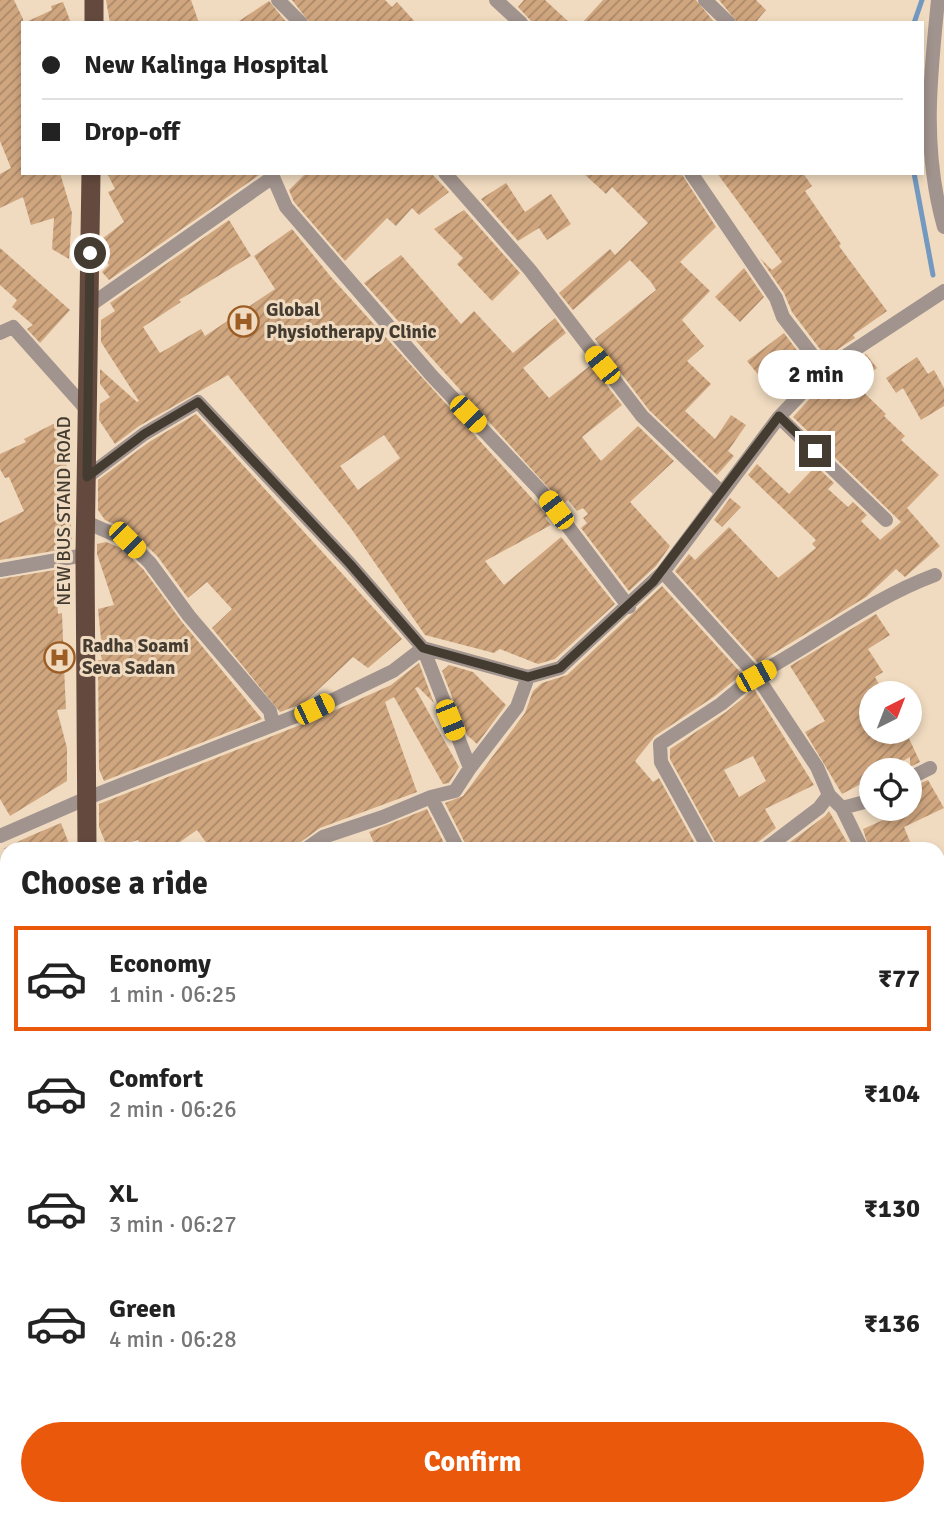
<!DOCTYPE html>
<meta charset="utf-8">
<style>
body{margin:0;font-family:Signika,sans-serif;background:#f2f2f2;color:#222;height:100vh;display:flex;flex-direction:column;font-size:26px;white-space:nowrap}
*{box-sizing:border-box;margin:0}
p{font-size:23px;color:#767676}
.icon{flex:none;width:38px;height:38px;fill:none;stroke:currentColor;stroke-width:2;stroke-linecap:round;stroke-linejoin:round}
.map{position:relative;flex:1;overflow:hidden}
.side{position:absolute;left:0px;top:842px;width:945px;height:674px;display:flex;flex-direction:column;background:#fff;border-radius:21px 21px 0 0;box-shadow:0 4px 10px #0003}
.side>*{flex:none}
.banner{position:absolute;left:21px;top:21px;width:903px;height:154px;border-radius:0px;box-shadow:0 4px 10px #0003;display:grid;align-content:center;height:154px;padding:0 21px;background:#fff}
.needle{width:46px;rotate:42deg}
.tools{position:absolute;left:859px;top:681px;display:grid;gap:14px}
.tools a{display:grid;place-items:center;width:63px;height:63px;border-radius:50%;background:#fff;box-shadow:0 4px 10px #0003;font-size:35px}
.end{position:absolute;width:32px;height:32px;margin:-16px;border:9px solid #443c31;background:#fff;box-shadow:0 0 0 4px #fff}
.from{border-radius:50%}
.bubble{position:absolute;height:49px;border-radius:24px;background:#fff;box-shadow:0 4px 10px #0003;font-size:23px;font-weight:700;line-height:49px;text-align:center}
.car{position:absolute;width:21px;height:42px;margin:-21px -10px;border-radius:9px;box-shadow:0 0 5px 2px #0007;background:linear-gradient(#f5c518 24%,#345 0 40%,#f5c518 0 76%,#345 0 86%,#f5c518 0)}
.banner b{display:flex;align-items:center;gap:24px;height:66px;font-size:26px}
.banner b+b{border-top:2px solid #e0e0e0}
.banner i{width:18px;height:18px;background:#222}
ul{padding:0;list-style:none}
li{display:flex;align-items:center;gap:21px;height:105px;margin:0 14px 10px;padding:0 7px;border:4px solid transparent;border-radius:0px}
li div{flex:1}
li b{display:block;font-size:26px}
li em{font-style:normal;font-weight:700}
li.selected{border-color:#ea580c}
li>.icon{width:63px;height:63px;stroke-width:1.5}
h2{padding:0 21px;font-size:32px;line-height:84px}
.cta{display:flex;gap:14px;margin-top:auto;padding:14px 21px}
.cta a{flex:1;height:80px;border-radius:42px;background:#ea580c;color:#fff;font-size:28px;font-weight:700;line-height:80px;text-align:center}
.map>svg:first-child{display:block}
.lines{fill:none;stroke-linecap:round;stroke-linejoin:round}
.stream{stroke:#7399c1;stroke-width:5}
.building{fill:url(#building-hatch);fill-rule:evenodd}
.minor{stroke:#a1938d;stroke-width:14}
.tertiary{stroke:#a1938d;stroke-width:14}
.trunk{stroke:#644a3e;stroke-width:19}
.route{stroke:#443c31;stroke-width:9}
.labels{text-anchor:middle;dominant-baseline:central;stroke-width:6;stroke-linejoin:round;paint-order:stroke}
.poi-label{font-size:19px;font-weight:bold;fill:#443c31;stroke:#f0dbc0;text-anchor:start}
.street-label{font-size:19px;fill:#443c31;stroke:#f0dbc0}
</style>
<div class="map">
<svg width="944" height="1514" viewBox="0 0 944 1514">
<defs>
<pattern id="building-hatch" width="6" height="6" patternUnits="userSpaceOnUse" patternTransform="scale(1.75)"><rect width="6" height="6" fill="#d0a67f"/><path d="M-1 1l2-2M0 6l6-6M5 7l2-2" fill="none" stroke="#aa8869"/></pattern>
</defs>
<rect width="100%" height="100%" fill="#f0dbc0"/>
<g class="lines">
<!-- stream -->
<path class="stream" d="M914 23 922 0
M914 173 933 275"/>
</g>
<!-- building -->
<path class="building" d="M0 0H14L23 19V173H60L72 213 69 259 52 249 54 218 31 225 23 197 0 208V174L11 168 0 141Z
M106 0H191L199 23H110Z
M292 0H385L392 7 397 2 416 23H310Z
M524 0H545L570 23H533L518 7Z
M603 0H696L715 23H582Z
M719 0H756L766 10 755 23H738Z
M269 1 287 23H236Z
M63 2 71 23H24L52 10 51 6Z
M107 173H262L109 280 102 272 109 265 102 256V239L124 222 108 192 115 189Z
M306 173H431L449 192 419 215 412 208 396 226 387 218 345 261 294 202 289 190Z
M583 173H681L716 227 680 262 710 291 682 320 704 346 687 361 711 384 685 411 715 439 731 415 746 425 728 451 734 456 717 475 649 410 595 339 656 290 651 282 630 260 573 310 559 293 610 249 615 255 648 223 612 187 606 194Z
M717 173H803L812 186 805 191 841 244 839 246 887 311 853 335 855 338 826 357 792 312 784 293 760 258 772 270 782 262Z
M506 183 525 212 551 194 571 224 547 240 539 228 518 241 481 199Z
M464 210 520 273 492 301 457 264 463 258 434 229Z
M229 220 251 256 179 300 181 302 143 327 160 353 201 329 205 336 275 289 254 256 292 229 331 277 548 516 545 518 551 525 485 561 504 585 561 537 615 604 555 659 538 664 500 649 494 653 425 635 350 527 228 375 139 426 115 444 99 420 100 404 110 397 100 384V369L137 402 139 401 101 342V320L115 311 110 303ZM384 435 400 458 358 490 340 466Z
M0 248 70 310 40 343 27 329 33 325 12 307 17 300 0 285Z
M401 255 461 324 474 311 513 353 555 318 566 333 523 368 549 398 591 365 622 405 582 437 601 461 638 426 674 461 630 502 670 546 656 566 629 591 581 528 587 523 583 518 588 514 583 508 577 511 568 500 563 504 364 283Z
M744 268 764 297 740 322 715 297Z
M784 333 811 369 797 385 788 374 770 389 747 361Z
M866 354 877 368 855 384 886 414 884 416 905 436 901 440 939 475 907 508 940 546 905 577 896 569 866 597 758 663 675 571 689 554 695 560 729 527 778 578 816 548 812 544 816 540 748 475 757 464 789 494 816 466 834 483 828 489 848 507 853 502 867 515 861 521 880 540 901 522 793 417 830 377Z
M917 357 928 374 934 370 944 388V406L921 420 903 388 896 393 886 378Z
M196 414 402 639 368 668 353 657 304 703 280 712 212 628 232 609 207 582 188 598 158 557 134 533 105 520 98 510V480L149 442Z
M55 423 65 442 72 540 65 541V549L0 560V523L24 511 9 477 5 478 0 469V454L26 442 24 439Z
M730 498 741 507 722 527 714 520Z
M106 542 121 548 143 569 182 622 262 719 104 781 99 769 98 660H102L98 643 101 639 98 609 114 605 97 554V544Z
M67 568 68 575 55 576 58 614 62 613 65 690 66 709 57 710 67 748V781L10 816 0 799V579Z
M662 586 742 674 715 696 655 736 635 761 653 782 659 778 698 849H468L445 803 463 796 525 713 533 691 542 683 567 675Z
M876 614 890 635 868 649 883 672 875 677 884 693H872V732H906L920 762 910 767V757L886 770H872V778L842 794 805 732 825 721 790 666Z
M419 663 434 703 418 687 415 688 459 767 449 783 443 784 394 697 385 702 417 792 320 828 291 849H211L197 830 170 849H142L138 840 108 849 99 827V804L318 718 391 685Z
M449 665 473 672 506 705 477 744 467 735 442 671Z
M754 689 814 785 765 809 776 828 758 842 747 849H719L670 759V749L726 712ZM753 756 766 781 739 797 724 770Z
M928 780 944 808 904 827 913 849H869L863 829 910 808V788Z
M427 809 447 849H377L369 832Z
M829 811 851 849H781L825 816Z
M61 823 71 849H3L30 836Z"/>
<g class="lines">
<!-- minor -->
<path class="minor" d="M278 0 301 23
M496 0 521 23
M705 0 729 23
M938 0C930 79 922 149 944 227
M445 173 530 270 642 416 722 493
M691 173 776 298 783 317 824 370
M89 306 273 177 286 207 432 376 541 491 629 607
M0 333 13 327 88 411
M779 417 886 520
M87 477 144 434 198 402 350 564 423 648 470 768 455 791 431 797 458 849
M88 523 127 540 150 563 189 616 270 711 273 725
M0 570 85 555
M663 572 779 417 824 370 944 291
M470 768 517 707 528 677
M910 778 930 768
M85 799 314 709 393 671 423 648 528 677 560 668 663 572 756 675C816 643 870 599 935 575
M842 808 860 845
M306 849 323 837 383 817 431 797
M709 849 661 762 660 744 721 704 756 675 817 767 829 795 842 808 872 800
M765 849 819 808 829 795
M938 982 944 974
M938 1483 944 1474
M357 1508 361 1514
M546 1508 549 1514
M747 1508 756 1514
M872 1508 880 1514
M702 1514 704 1508
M783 1514 787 1508"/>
<!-- tertiary -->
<path class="tertiary" d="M0 836 85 799"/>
<!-- trunk -->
<path class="trunk" d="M94 23V0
M87 849 85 555 91 173
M98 1508V1514"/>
</g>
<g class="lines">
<!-- route -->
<path class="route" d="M90 253 87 477 144 434 198 402 350 564 423 648 528 677 560 668 653 582 779 416 815 451"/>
</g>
<!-- icons -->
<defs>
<symbol id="hospital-ring" viewBox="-11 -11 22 22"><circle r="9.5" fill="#f0dbc0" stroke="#9b5d23" stroke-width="1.5"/><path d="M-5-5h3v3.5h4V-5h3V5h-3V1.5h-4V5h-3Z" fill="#9b5d23"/></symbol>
</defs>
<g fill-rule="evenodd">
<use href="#hospital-ring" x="226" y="304" width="35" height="35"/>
<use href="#hospital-ring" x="42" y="640" width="35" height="35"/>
</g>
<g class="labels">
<!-- poi labels -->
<g class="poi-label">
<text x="266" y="310">Global<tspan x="266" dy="22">Physiotherapy Clinic</tspan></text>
<text x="82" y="646">Radha Soami<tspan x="82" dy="22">Seva Sadan</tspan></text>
</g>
<!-- street labels -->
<g class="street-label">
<text transform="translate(64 511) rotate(-90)">NEW BUS STAND ROAD</text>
</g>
</g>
</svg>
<div class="tools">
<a><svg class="needle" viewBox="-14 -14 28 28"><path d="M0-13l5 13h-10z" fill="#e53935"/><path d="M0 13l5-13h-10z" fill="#767676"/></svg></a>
<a><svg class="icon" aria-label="locate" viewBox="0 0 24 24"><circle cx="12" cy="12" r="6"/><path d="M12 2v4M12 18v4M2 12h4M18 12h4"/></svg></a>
</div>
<i class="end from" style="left:90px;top:253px"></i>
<i class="end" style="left:815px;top:451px"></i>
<div class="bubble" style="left:758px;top:350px;width:116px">2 min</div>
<i class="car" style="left:602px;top:365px;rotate:321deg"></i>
<i class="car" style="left:468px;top:414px;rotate:136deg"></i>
<i class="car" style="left:556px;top:510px;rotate:323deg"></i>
<i class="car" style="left:127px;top:540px;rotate:135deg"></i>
<i class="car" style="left:756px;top:676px;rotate:61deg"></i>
<i class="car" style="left:314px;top:709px;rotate:64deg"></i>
<i class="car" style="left:450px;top:720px;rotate:158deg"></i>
<div class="banner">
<b><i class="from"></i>New Kalinga Hospital</b>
<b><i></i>Drop-off</b>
</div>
<section class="side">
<h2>Choose a ride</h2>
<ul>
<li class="selected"><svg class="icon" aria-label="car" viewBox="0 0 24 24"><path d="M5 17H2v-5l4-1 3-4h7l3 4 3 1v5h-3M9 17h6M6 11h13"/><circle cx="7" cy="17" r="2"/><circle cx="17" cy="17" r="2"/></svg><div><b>Economy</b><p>1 min · 06:25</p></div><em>₹77</em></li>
<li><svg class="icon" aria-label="car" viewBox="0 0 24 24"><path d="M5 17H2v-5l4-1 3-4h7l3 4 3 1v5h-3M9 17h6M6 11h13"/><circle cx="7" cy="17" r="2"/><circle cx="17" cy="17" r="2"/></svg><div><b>Comfort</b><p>2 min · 06:26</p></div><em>₹104</em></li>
<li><svg class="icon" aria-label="car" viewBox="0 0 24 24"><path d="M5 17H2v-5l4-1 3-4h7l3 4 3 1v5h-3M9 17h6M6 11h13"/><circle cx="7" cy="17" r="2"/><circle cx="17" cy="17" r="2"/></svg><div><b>XL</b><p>3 min · 06:27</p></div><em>₹130</em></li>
<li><svg class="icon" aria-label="car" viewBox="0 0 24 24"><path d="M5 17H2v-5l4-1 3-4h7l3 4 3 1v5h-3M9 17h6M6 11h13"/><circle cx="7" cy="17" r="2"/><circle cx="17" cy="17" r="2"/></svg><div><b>Green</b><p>4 min · 06:28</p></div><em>₹136</em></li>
</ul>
<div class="cta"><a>Confirm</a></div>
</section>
</div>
